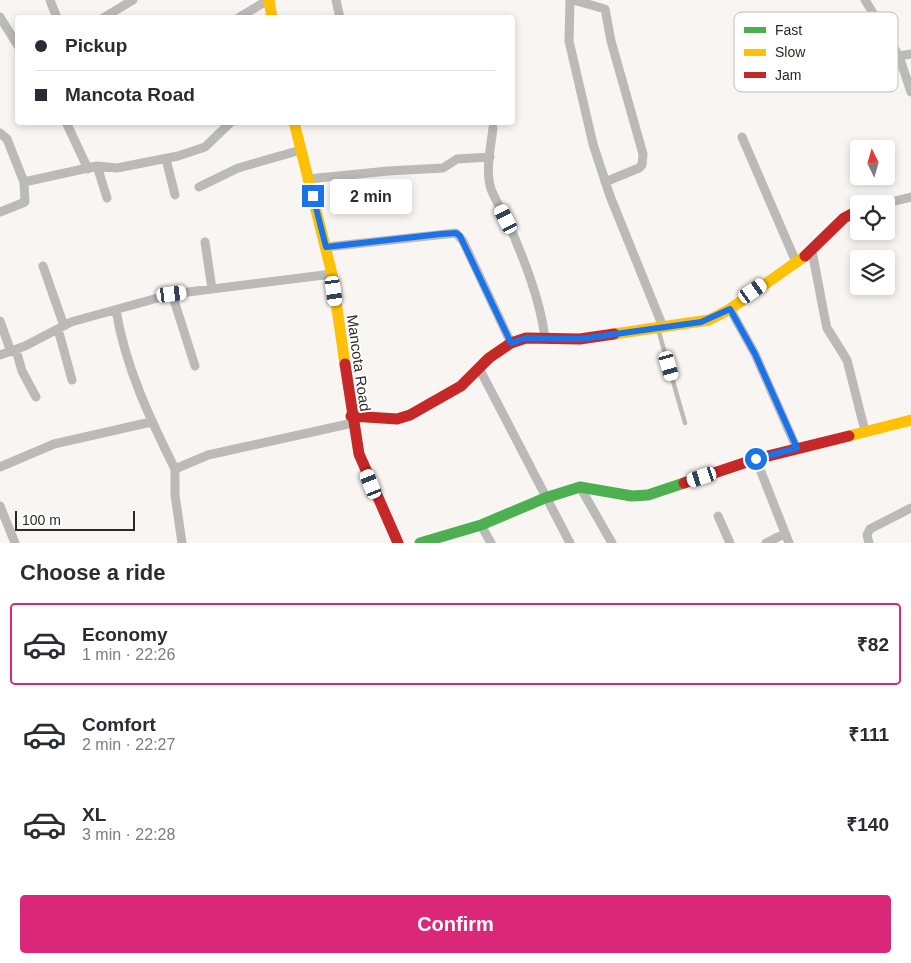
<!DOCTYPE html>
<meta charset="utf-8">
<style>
body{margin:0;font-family:Helvetica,sans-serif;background:#f7f7f7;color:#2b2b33;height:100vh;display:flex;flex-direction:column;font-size:19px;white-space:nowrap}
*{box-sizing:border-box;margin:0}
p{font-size:16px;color:#7c7c81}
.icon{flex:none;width:28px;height:28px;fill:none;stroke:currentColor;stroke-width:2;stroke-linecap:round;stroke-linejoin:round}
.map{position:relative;height:543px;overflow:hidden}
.sheet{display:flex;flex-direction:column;background:#fff;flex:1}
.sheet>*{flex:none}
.guide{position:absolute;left:15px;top:15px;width:500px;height:110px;border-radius:5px;box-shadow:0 2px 8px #0003;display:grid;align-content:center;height:110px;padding:0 20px;background:#fff}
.needle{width:32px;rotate:355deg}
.controls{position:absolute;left:850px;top:140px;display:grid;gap:10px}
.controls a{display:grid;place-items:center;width:45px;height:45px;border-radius:5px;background:#fff;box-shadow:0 2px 8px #0003;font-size:25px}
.scale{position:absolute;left:15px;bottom:12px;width:120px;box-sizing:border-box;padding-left:5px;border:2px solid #2b2826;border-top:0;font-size:14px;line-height:18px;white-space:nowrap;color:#2b2826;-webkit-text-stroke:4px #fff;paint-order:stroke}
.end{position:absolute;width:22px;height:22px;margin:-11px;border:6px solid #1a73e8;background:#fff;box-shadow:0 0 0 2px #fff}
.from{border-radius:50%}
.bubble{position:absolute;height:35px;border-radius:5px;background:#fff;box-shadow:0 2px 8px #0003;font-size:16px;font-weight:700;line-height:35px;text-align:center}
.car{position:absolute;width:15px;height:30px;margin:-15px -8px;border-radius:6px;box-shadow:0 0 4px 1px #0007;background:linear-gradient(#fff 24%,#345 0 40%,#fff 0 76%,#345 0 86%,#fff 0)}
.guide b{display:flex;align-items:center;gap:18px;height:48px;font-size:19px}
.guide b+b{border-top:1px solid #e1e1e2}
.guide i{width:12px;height:12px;background:#2b2b33}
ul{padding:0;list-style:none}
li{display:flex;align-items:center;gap:15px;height:82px;margin:0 10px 8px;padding:0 10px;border:2px solid transparent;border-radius:5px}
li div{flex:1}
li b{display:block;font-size:19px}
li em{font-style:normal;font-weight:700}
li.on{border-color:#db2777}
li>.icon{width:45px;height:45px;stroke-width:1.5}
h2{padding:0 20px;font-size:22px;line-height:60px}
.primary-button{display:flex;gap:10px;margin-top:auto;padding:10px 20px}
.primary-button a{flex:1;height:58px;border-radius:5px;background:#db2777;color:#fff;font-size:20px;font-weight:700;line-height:58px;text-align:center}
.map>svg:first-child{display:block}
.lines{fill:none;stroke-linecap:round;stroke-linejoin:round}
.lane{stroke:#bbbab8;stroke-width:4.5}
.street{stroke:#bbbab8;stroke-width:9}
.fast{stroke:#4caf50;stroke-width:11}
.slow{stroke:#ffc107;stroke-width:11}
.jam{stroke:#c62828;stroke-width:11}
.route{stroke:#1a73e8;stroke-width:6}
.labels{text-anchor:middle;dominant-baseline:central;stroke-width:4;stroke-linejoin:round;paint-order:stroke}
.street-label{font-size:15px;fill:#2b2826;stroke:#fff}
.key{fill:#fff;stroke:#bfbebe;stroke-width:1}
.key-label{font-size:14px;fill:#2b2826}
</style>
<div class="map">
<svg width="911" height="543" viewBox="0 0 911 543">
<rect width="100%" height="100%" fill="#f8f5f2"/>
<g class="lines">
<!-- lane -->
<path class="lane" d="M658 329 685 423"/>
<!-- street -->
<path class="street" d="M50 0 57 18
M336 0 340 18
M570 0 569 41 593 144 610 196 663 327
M573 0 605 9 611 41 643 154 642 165 639 168 605 182
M865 0 899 56 911 92
M0 17 18 46
M103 18 133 0
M238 18 268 0
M899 56 911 54
M66 122 88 169
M493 128C491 146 485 171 491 189 495 200 502 210 507 220 523 257 540 298 545 338
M0 133 7 139 24 182 97 166 117 168 178 156 205 147 231 122
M742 137 796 262
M166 159 175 195
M97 166 107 198
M308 179 388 171 443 168 457 159 490 157
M199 187 238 168 301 150
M883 204 911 197
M0 212 25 202 24 182
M205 242 212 289
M326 247 456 233 463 241 511 343
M812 251 825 319 827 328 847 360 865 431
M43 266 64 326
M172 294 195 366
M730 309 755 354 797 449
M116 310C125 366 150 419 175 469
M0 321 11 352
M58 329 72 380
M16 350 22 371 36 397
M0 355 25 346 71 322 172 294 332 274
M479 368 570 543
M756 459 789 543
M0 467 54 444 151 422
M580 487 612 543
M0 506 15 543
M718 516 730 543
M481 525 491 543
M182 543 175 495V469L208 455 353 423
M766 543 784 534
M869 543 867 535 870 529 911 508"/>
<!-- fast -->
<path class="fast" d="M420 543 481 525 545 498 580 487 632 496 648 495 684 483"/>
<!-- slow -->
<path class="slow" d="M269 0 272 18
M294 122 332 274 345 364
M614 334 709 320 730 309 805 256
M849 436 911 420"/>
<!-- jam -->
<path class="jam" d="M805 256 844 218 859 210
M345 364 359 454 398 543
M351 416 397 419 410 415 461 386 489 358 511 343 526 338 580 339 614 334
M684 483 756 459 849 436"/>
</g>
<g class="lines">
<!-- route -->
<path class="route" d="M313 196 326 247 441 234 456 233 460 236 511 343 526 338 580 339 701 322 730 309 755 354 797 448 756 459"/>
</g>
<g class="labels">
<!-- street labels -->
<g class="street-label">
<text transform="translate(359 363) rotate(82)">Mancota Road</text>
</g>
</g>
<!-- legend -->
<rect x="734" y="12" width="164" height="80" rx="8" class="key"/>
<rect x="744" y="27" width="22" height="6" fill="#4caf50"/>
<rect x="744" y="49" width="22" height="7" fill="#ffc107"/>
<rect x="744" y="72" width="22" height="6" fill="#c62828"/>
<g class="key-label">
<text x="775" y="35">Fast</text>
<text x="775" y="57">Slow</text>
<text x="775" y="80">Jam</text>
</g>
</svg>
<div class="controls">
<a><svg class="needle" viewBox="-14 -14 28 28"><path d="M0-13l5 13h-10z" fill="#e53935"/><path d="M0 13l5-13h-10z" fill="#7c7c81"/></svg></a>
<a><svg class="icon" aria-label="locate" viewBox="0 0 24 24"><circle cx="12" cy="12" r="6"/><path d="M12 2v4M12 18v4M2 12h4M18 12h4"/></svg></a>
<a><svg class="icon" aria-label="layers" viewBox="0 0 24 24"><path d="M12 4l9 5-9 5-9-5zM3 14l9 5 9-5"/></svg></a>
</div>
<div class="scale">100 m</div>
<i class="end from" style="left:756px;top:459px"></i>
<i class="end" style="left:313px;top:196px"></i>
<div class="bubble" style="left:330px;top:179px;width:82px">2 min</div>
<i class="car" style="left:506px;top:219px;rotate:333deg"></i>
<i class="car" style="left:334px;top:291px;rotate:172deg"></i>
<i class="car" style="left:753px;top:291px;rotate:55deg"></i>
<i class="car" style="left:172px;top:294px;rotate:83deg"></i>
<i class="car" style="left:669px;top:366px;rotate:164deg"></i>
<i class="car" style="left:702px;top:477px;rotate:252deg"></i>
<i class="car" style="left:371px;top:484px;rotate:338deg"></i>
<div class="guide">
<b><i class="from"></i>Pickup</b>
<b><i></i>Mancota Road</b>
</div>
</div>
<section class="sheet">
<h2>Choose a ride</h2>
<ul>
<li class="on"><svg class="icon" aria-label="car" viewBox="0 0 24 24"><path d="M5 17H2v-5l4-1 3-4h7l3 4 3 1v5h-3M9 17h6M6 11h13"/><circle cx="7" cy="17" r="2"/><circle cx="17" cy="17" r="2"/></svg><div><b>Economy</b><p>1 min · 22:26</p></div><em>₹82</em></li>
<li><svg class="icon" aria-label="car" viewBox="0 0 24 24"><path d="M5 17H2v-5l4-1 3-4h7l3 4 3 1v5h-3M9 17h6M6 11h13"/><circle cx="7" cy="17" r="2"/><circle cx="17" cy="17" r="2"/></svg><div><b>Comfort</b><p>2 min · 22:27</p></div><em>₹111</em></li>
<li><svg class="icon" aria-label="car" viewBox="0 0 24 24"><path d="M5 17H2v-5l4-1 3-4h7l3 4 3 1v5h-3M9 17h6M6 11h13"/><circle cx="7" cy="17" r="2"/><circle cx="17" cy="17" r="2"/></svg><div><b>XL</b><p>3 min · 22:28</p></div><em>₹140</em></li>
</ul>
<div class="primary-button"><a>Confirm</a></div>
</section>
